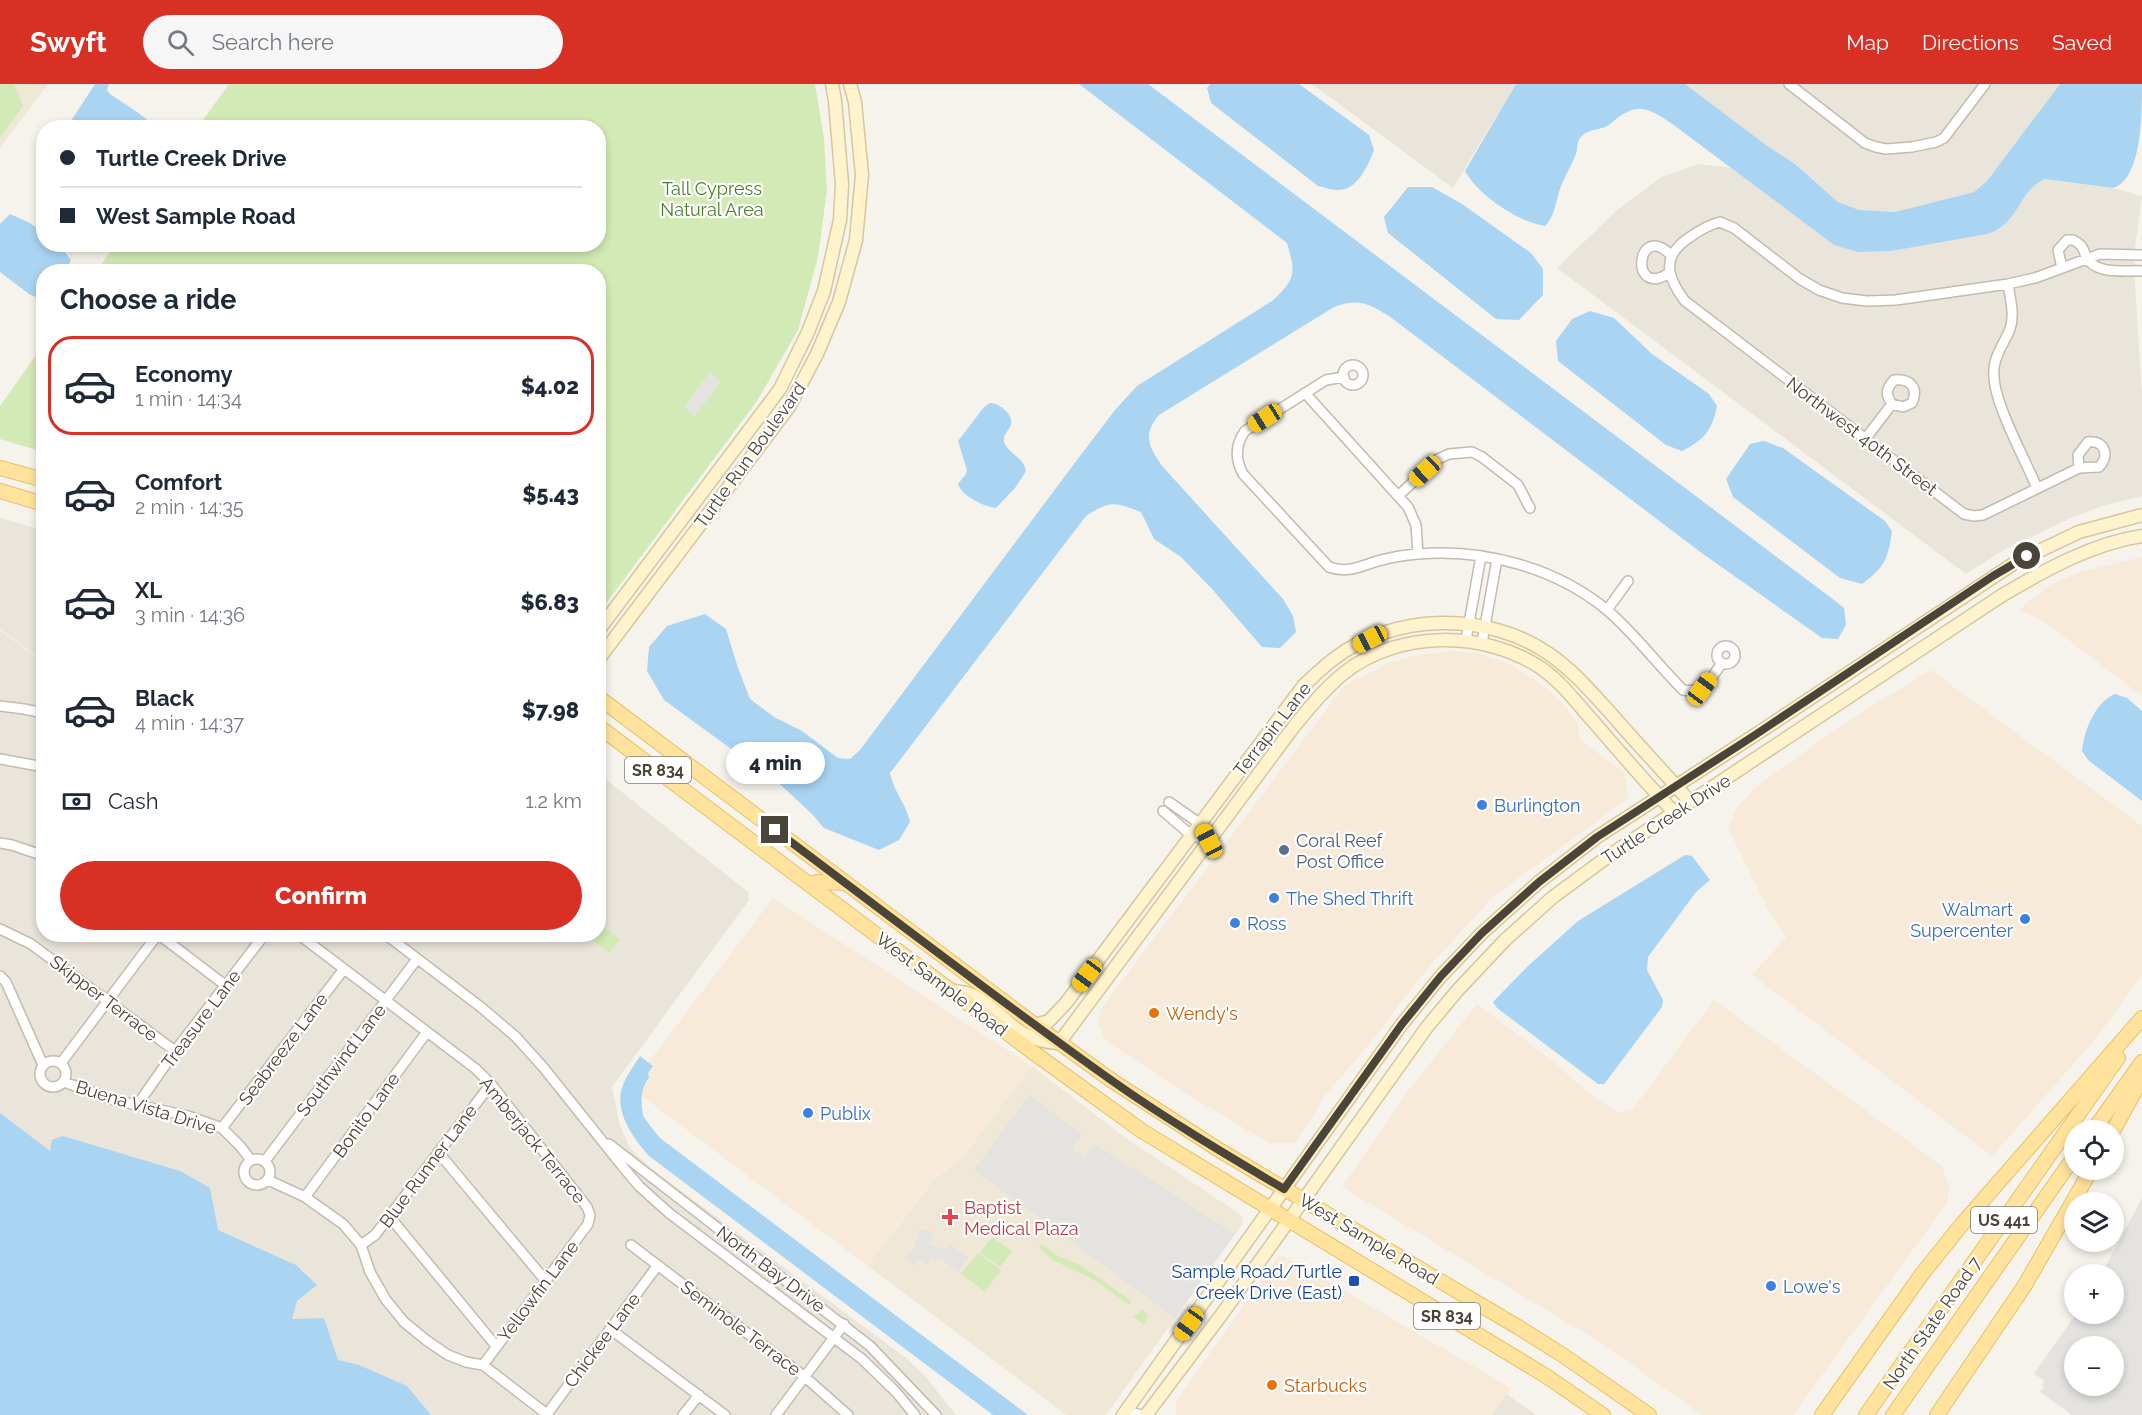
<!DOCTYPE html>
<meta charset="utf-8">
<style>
body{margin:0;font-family:Raleway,sans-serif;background:#f6f6f7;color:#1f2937;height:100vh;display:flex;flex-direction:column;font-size:22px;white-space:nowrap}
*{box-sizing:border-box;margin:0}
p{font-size:20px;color:#747a83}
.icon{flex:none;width:33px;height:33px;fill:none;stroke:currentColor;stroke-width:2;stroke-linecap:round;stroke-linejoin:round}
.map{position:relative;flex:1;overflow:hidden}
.details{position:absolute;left:36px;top:180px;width:570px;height:678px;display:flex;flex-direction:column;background:#fff;border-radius:24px;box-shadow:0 3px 9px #0003}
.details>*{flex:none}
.top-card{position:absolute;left:36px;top:36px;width:570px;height:132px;border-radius:24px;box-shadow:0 3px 9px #0003;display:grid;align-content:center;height:132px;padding:0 24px;background:#fff}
.tools{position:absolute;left:2064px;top:1036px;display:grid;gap:12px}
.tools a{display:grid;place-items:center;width:60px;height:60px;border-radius:50%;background:#fff;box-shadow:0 3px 9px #0003;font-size:30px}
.end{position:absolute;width:27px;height:27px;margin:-14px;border:8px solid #4b4439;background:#fff;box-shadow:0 0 0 3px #fff}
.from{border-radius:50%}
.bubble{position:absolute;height:42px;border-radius:21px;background:#fff;box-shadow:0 3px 9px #0003;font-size:20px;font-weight:800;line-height:42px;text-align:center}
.car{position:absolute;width:18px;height:36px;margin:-18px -9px;border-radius:8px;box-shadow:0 0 4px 2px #0007;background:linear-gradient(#f5c518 24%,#345 0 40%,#f5c518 0 76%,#345 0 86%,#f5c518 0)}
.top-card b{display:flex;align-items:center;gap:21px;height:57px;font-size:22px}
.top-card b+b{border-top:2px solid #e0e1e3}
.top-card i{width:15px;height:15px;background:#1f2937}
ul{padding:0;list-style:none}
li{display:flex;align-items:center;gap:18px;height:99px;margin:0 12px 9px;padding:0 12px;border:3px solid transparent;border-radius:24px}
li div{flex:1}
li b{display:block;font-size:22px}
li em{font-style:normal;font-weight:800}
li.active{border-color:#d93025}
li>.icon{width:54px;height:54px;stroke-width:1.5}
h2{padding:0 24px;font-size:27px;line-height:72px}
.pay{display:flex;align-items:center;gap:15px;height:66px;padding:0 24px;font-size:22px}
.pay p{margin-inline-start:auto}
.cta{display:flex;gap:12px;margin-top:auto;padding:12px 24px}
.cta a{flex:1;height:69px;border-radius:36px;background:#d93025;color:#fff;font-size:24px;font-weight:800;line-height:69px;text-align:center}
header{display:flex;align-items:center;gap:36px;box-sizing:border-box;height:84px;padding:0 30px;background:#d93025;color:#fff}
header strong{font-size:28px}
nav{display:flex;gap:33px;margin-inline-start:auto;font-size:21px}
.search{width:420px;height:54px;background:#f6f6f7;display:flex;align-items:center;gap:15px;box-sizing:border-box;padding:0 21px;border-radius:33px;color:#747a83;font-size:22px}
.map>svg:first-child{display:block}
.residential{fill:#eae5da}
.commercial{fill:#f7ead8}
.education{fill:#efe8d6}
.green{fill:#d2eab5}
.parking{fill:#e5e3e0;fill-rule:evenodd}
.water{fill:#a9d4f2}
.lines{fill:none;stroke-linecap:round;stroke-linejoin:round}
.street-casing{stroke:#c2bbae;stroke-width:12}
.secondary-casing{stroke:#d6c79b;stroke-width:15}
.primary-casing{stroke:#e6c16a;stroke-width:16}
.street{stroke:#fff;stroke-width:9}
.secondary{stroke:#fff3cd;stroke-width:12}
.primary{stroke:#ffe39c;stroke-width:14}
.route{stroke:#4b4439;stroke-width:8}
.shop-dot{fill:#3f7fe0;stroke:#fff;stroke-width:2}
.service-dot{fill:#5c6f8a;stroke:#fff;stroke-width:2}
.food-dot{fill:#e8710a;stroke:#fff;stroke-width:2}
.health-dot{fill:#e0444e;stroke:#fff;stroke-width:2}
.transit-dot{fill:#1a4fb4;stroke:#fff;stroke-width:2}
.labels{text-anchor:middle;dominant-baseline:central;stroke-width:4.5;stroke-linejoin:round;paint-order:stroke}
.shield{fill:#fff;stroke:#817c74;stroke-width:1.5}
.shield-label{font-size:16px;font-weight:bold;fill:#4b4439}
.park-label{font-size:18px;fill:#4a7f2a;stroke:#fff}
.street-label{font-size:18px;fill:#4b4439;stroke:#fff}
.shop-label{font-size:18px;fill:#366cbe;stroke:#fff;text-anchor:start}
.service-label{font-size:18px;fill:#4e5e75;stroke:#fff;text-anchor:start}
.food-label{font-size:18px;fill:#c56008;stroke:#fff;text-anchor:start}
.health-label{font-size:18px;fill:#be3a42;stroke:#fff;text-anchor:start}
.transit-label{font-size:18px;fill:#164399;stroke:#fff;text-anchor:end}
</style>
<header>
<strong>Swyft</strong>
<div class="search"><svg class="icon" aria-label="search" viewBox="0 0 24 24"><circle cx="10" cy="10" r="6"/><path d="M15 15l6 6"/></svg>Search here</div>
<nav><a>Map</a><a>Directions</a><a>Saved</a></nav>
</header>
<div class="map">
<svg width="2142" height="1331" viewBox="0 0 2142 1331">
<rect width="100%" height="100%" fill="#f6f3ec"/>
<!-- residential -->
<path class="residential" d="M1312 0H1516L1453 104Z
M1685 0H2060L1987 97 1974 108 1895 128 1859 126 1838 118 1795 80 1766 61Z
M1699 80 1731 84 1834 161 1987 150 2000 145 2037 98 2045 95 2113 104 2142 112 2135 163V201L2142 312V412L2105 421 2073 433 2002 467 1966 490 1557 184 1617 126 1661 93Z
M0 434 43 446V577L0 545Z
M0 546 43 578 44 850H598L599 690 748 808 749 816 612 1003 620 1042 630 1064 648 1082 906 1274 926 1293 956 1331H0Z
M1506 1310 1537 1331H1491Z"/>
<!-- commercial -->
<path class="commercial" d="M2142 473V612L2049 541 2020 525 2048 502 2080 488Z
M1450 567 1477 569 1509 580 1536 596 1565 622 1578 640 1580 656 1624 688 1629 714 1495 811 1433 878 1405 912 1378 950 1323 1014 1314 1031 1295 1059H1269L1185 1009 1105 956 1098 937 1101 925 1344 602 1388 579 1417 571Z
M1931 586 2142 742V890L2098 952 1992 1072 1752 891 1786 854 1768 825 1728 744 1738 722 1756 703 1849 636Z
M773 814 1032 982 962 1074 933 1095 868 1182 630 1003Z
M1714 916 1942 1082 1949 1101 1947 1119 1793 1331H1702L1603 1260 1342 1103 1408 1007 1477 920 1545 971 1595 1014 1619 1029 1633 1025Z
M1280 1170 1360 1216 1511 1304 1491 1331H1176V1317Z"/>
<!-- education -->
<path class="education" d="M0 0H48L0 64Z
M1032 982 1123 1052 1241 1131 1243 1139 1106 1331H1066L868 1182 934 1095 962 1074Z"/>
<!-- green -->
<path class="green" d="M0 0H14L23 22 0 54Z
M229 0H815L824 55 827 106 818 173 798 246 757 317 599 529 598 188H96L115 161 598 160V44L198 43Z
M43 261V368L0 355V322Z
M605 844 620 855 609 869 594 858Z
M992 1153 1012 1167 1000 1183 980 1169Z
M1041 1160 1058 1172 1082 1182 1130 1216 1131 1220H1128C1116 1212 1105 1202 1092 1195 1074 1184 1053 1181 1039 1163Z
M978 1169 1001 1186 985 1208 961 1190Z
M1142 1226 1148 1231 1145 1241 1133 1233Z"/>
<!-- parking -->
<path class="parking" d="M709 289 721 297 695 332 684 323Z
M1029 1011 1082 1050 1072 1064 1084 1073 1095 1060 1235 1150 1175 1234 974 1086Z
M2142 1114V1331H2072L2040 1308 2044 1303 2042 1301 2044 1296 2034 1290 2076 1230H2114V1191H2101ZM2074 1263H2114V1302H2074Z
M920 1145 934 1149 930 1161 946 1166 951 1161 968 1173 958 1188 939 1173 936 1176 932 1174 927 1180 920 1175 915 1182 906 1175 913 1166Z"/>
<!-- water -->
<path class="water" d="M95 0H109L107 6 110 10 137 28 157 43H67Z
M1079 0H1148L1834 516 1844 524 1846 541 1838 555 1822 554 1699 467 1389 232C1367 219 1359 214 1334 223L1159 331C1142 351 1149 363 1163 383L1283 515 1293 532 1296 548 1280 564 1262 563 1212 505 1181 473 1154 455 1141 428C1114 418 1111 416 1086 432L890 689C894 709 906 719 910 738L899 756 879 766 824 744 812 730 769 690 745 675 664 616 647 587 649 563 667 542 705 530 726 545 738 584 750 615 774 633 802 647 838 674 850 675 860 666 1080 372 1115 326 1137 302 1272 217C1296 195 1296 189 1287 159Z
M1210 0H1299L1369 51 1374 66C1368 82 1357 107 1337 106 1331 106 1324 103 1318 102L1211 19 1207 4Z
M1516 0H1685L1766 61 1795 80 1838 118 1859 126 1895 128 1974 108 1987 97 2060 0H2142C2142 30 2142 96 2113 104L2045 95C2024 103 2018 132 2000 144 1996 147 1991 149 1987 150L1891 167 1858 168 1834 161 1671 39C1644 21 1635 19 1610 40 1602 47 1588 44 1581 53 1576 58 1578 65 1576 70 1572 80 1566 90 1562 100 1556 113 1556 132 1545 142 1518 138 1478 111 1465 87Z
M1408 103H1432L1462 120 1531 169 1543 185V211L1519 236 1496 235 1388 149 1384 133Z
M10 130 30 139 43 149 44 160 59 161 71 176 65 187 44 188 43 213 40 215 29 210 0 188V140Z
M1590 227 1614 234 1652 270 1709 310 1717 322C1712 347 1704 356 1682 367L1666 361 1558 277 1556 257 1572 235Z
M990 319C999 319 1014 330 1011 341 1008 348 1000 353 1006 362 1013 372 1023 374 1026 387L1015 404 996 424C983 422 963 413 958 400L966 390 967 386 958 357 984 323Z
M1764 357 1783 364 1885 437 1892 447C1888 475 1885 483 1862 500L1840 494 1733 413 1726 395 1750 360Z
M2115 610 2127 614 2142 627V717L2088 676 2082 667C2084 647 2095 618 2115 610Z
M1685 771 1692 772 1710 796 1696 808 1648 873 1647 886 1663 916 1662 923 1608 995 1604 1000H1598L1497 924 1493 918 1527 883 1578 837Z
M640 972 653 982 648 989 649 994C640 1004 641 1019 643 1031 644 1035 657 1050 660 1054L1028 1331H993L649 1072C633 1054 613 1027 623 1001 627 991 634 981 640 972Z
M0 1029 50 1067 52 1056 63 1052 180 1087 210 1104 218 1146 296 1181 317 1201 297 1217 292 1235 324 1234 338 1276 359 1281 407 1302 431 1331H0Z"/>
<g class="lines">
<defs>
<path id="street" d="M1789 0 1865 59 1876 63 1886 65 1912 63 1936 58 1944 54 1985 0
M2062 184 2058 166 2067 156H2073C2085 162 2082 165 2087 174 2096 191 2126 186 2142 187
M1669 189C1629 216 1636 136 1671 171
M2008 200C2010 214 2015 231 2010 245 2003 262 1992 274 1994 293 1995 321 2025 375 2037 404
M1343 291a10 10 0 1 1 20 0a10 10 0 1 1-20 0Z
M1344 293 1326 296 1245 347C1235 361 1235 375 1243 390L1329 483C1351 491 1365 479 1386 475 1396 472 1407 471 1418 470 1484 464 1556 484 1607 526 1635 550 1657 580 1683 606 1705 610 1710 595 1722 579
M1305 309 1408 423 1416 441 1418 470
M1866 354 1892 320 1903 323 1912 319C1919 304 1910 294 1894 296 1886 305 1885 310 1892 320
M2079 384 2078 371 2088 358C2105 356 2110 372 2099 383L2079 384 1983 431 1974 432 1964 430 1685 217C1666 192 1661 172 1690 153 1700 146 1708 141 1720 138L1734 144 1800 195 1819 206 1842 214 1867 217 1896 216 2008 200 2035 194 2100 170 2142 171
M1399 411 1438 375 1449 370 1472 368 1482 373 1518 401 1530 424
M1607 526 1628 497
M1466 556 1481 472
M1482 559 1497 475
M1717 571a9 9 0 1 1 18 0a9 9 0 1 1-18 0Z
M0 622 24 625 44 629
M0 675 44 683
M1169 718 1199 739 1209 757
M1163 727 1191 751 1209 757
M0 759 12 761 44 772
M0 845 31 860 175 967
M298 850 476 985 491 1000 587 1123 590 1131 588 1140 483 1281
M385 850 482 924 516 953 543 983 623 1083 639 1102 669 1129 862 1275 896 1308 915 1331
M0 892 6 898 43 981
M40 990a13 13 0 1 1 26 0a13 13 0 1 1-26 0Z
M61 979 158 850 225 901
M64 998 114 1016 188 1032 222 1044 240 1062 251 1076
M138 1020 175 967 265 850
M222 1044 344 885
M609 1060 870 1262 936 1331
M438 1068 545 1196
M244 1088a13 13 0 1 1 26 0a13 13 0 1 1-26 0Z
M265 1077 417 875
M268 1096 305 1113 343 1140 361 1161 370 1188 386 1216 404 1238 426 1256 448 1271 466 1278 483 1281 548 1331
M305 1113 427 948
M389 1132 496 1262
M361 1161 375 1151 491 1000
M631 1161 805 1293 848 1331
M610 1245 725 1331
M1125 1327 1142 1331
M547 1330 658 1181
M683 1331 699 1311
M776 1331 844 1240"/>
<path id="secondary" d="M598 547 780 305 808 248 824 207 840 136 842 100 835 17 832 0
M598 576 789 323 817 270 839 218 856 156 862 91 855 18 850 0
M951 906C958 908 968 908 974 912 1008 931 1014 957 1059 959L1289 649C1306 627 1323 606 1344 589 1398 546 1484 546 1541 584 1561 598 1576 618 1592 636 1619 667 1645 698 1673 727
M1035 941 1049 937 1066 919 1304 601C1314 592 1324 582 1335 574 1394 529 1488 527 1549 570 1574 587 1594 611 1614 633 1639 662 1665 689 1690 718
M1123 1331 1402 940 1441 892 1482 849 1539 798 1597 753 1755 651 2016 478 2079 448 2142 431
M1146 1331 1222 1230 1427 943 1457 907 1505 856 1553 813 1610 771 2001 512C2045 486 2091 460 2142 452"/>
<path id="primary" d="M0 384 44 396
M0 407 44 420
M598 613 1035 941 1111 996 1219 1066 1518 1243 1564 1272 1649 1331
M598 642 1034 969 1142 1047 1546 1292 1603 1331
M809 800 817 798 846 799
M2093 1047 2142 978
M2113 1047 2142 994
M1822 1331 1922 1190 1963 1139 2142 934
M1866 1331 2118 974
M1893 1331 2074 1073
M1937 1331 2025 1201 2091 1086"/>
</defs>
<!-- street casing -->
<use href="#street" class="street-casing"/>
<!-- secondary casing -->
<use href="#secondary" class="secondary-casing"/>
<!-- primary casing -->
<use href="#primary" class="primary-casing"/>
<!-- street -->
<use href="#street" class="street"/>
<!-- secondary -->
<use href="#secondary" class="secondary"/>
<!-- primary -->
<use href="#primary" class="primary"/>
</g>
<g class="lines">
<!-- route -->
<path class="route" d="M775 746C887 830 997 915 1111 996 1166 1035 1225 1070 1284 1105L1402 940 1441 892 1482 849 1539 798 1597 753 1755 651 1993 492 2027 472"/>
</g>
<!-- markers -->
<g class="shop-dot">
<circle cx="1482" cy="721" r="6"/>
<circle cx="1274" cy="814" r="6"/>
<circle cx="2025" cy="835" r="6"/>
<circle cx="1235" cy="839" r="6"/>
<circle cx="808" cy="1029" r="6"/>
<circle cx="1771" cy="1202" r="6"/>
</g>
<circle class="service-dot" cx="1284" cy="766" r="6"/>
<g class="food-dot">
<circle cx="1154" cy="929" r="6"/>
<circle cx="1272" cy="1301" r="6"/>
</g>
<path class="health-dot" d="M947 1124h6v6h6v6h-6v6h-6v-6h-6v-6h6z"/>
<rect class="transit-dot" x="1348" y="1191" width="12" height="12" rx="3"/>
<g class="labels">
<!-- shield labels -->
<g class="shield">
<rect x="625" y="673" width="66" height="26" rx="4.5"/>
<rect x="1971" y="1123" width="66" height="26" rx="4.5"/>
<rect x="1414" y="1219" width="66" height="26" rx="4.5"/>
</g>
<g class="shield-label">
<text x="658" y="686">SR 834</text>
<text x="2004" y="1136">US 441</text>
<text x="1447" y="1232">SR 834</text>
</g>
<!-- park labels -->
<g class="park-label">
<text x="712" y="104">Tall Cypress<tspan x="712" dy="21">Natural Area</tspan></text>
</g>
<!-- street labels -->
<g class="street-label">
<text transform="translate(1862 352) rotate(37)">Northwest 40th Street</text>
<text transform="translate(750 371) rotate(-54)">Turtle Run Boulevard</text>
<text transform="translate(1272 645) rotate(-52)">Terrapin Lane</text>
<text transform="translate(1666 735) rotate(-33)">Turtle Creek Drive</text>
<text transform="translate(942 900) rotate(37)">West Sample Road</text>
<text transform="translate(104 914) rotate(37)">Skipper Terrace</text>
<text transform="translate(201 935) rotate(-53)">Treasure Lane</text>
<text transform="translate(283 965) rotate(-53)">Seabreeze Lane</text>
<text transform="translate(341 976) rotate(-53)">Southwind Lane</text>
<text transform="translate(146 1023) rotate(17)">Buena Vista Drive</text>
<text transform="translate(366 1031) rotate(-54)">Bonito Lane</text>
<text transform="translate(533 1056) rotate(51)">Amberjack Terrace</text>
<text transform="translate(428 1082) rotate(-53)">Blue Runner Lane</text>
<text transform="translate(1369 1155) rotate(31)">West Sample Road</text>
<text transform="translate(771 1185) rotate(37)">North Bay Drive</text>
<text transform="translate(538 1207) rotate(-53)">Yellowfin Lane</text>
<text transform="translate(1932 1239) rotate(-55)">North State Road 7</text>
<text transform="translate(741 1244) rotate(37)">Seminole Terrace</text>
<text transform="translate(602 1256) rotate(-53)">Chickee Lane</text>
</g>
<!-- shop labels -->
<g class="shop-label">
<text x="1494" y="721">Burlington</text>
<text x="1286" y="814">The Shed Thrift</text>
<text x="2013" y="825" text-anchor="end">Walmart<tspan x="2013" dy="21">Supercenter</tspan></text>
<text x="1247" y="839">Ross</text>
<text x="820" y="1029">Publix</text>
<text x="1783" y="1202">Lowe's</text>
</g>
<!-- service labels -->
<g class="service-label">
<text x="1296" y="756">Coral Reef<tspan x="1296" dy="21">Post Office</tspan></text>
</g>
<!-- food labels -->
<g class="food-label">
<text x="1166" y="929">Wendy's</text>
<text x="1284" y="1301">Starbucks</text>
</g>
<!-- health labels -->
<g class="health-label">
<text x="964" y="1123">Baptist<tspan x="964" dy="21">Medical Plaza</tspan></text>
</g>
<!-- transit labels -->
<g class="transit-label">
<text x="1342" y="1187">Sample Road/Turtle<tspan x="1342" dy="21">Creek Drive (East)</tspan></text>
</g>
</g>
</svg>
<div class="tools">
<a><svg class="icon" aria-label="locate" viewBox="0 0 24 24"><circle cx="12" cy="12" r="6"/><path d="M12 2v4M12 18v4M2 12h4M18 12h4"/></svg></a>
<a><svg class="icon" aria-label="layers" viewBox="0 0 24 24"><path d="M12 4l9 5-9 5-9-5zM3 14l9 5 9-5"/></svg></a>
<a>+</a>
<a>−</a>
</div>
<i class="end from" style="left:2027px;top:472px"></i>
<i class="end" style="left:775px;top:746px"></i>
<div class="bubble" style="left:726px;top:658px;width:99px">4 min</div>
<i class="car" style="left:1265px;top:334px;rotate:238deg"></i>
<i class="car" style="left:1425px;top:387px;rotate:227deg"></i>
<i class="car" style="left:1370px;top:555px;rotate:242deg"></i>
<i class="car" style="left:1702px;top:605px;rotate:37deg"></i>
<i class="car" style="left:1209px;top:757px;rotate:332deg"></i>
<i class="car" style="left:1087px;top:891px;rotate:217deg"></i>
<i class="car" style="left:1189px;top:1240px;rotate:216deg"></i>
<div class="top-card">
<b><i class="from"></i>Turtle Creek Drive</b>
<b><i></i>West Sample Road</b>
</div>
<section class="details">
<h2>Choose a ride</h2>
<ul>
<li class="active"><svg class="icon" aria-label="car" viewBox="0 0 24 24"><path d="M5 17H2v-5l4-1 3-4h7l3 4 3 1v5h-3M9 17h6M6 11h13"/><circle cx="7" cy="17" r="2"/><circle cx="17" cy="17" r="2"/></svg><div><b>Economy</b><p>1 min · 14:34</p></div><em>$4.02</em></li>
<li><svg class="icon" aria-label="car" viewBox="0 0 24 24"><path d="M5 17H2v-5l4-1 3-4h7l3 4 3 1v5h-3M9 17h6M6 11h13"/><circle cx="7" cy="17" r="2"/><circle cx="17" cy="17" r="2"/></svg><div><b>Comfort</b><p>2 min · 14:35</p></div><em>$5.43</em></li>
<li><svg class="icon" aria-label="car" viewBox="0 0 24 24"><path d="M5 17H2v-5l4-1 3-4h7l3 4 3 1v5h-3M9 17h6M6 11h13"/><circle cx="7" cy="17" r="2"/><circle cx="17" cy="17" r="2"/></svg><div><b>XL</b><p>3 min · 14:36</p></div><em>$6.83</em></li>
<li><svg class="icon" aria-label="car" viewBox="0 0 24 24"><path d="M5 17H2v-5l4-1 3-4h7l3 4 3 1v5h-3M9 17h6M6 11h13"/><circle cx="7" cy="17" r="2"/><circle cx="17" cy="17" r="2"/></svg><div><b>Black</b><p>4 min · 14:37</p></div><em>$7.98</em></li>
</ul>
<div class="pay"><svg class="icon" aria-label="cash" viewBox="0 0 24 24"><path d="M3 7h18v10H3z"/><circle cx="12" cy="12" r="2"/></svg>Cash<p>1.2 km</p></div>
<div class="cta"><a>Confirm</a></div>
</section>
</div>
